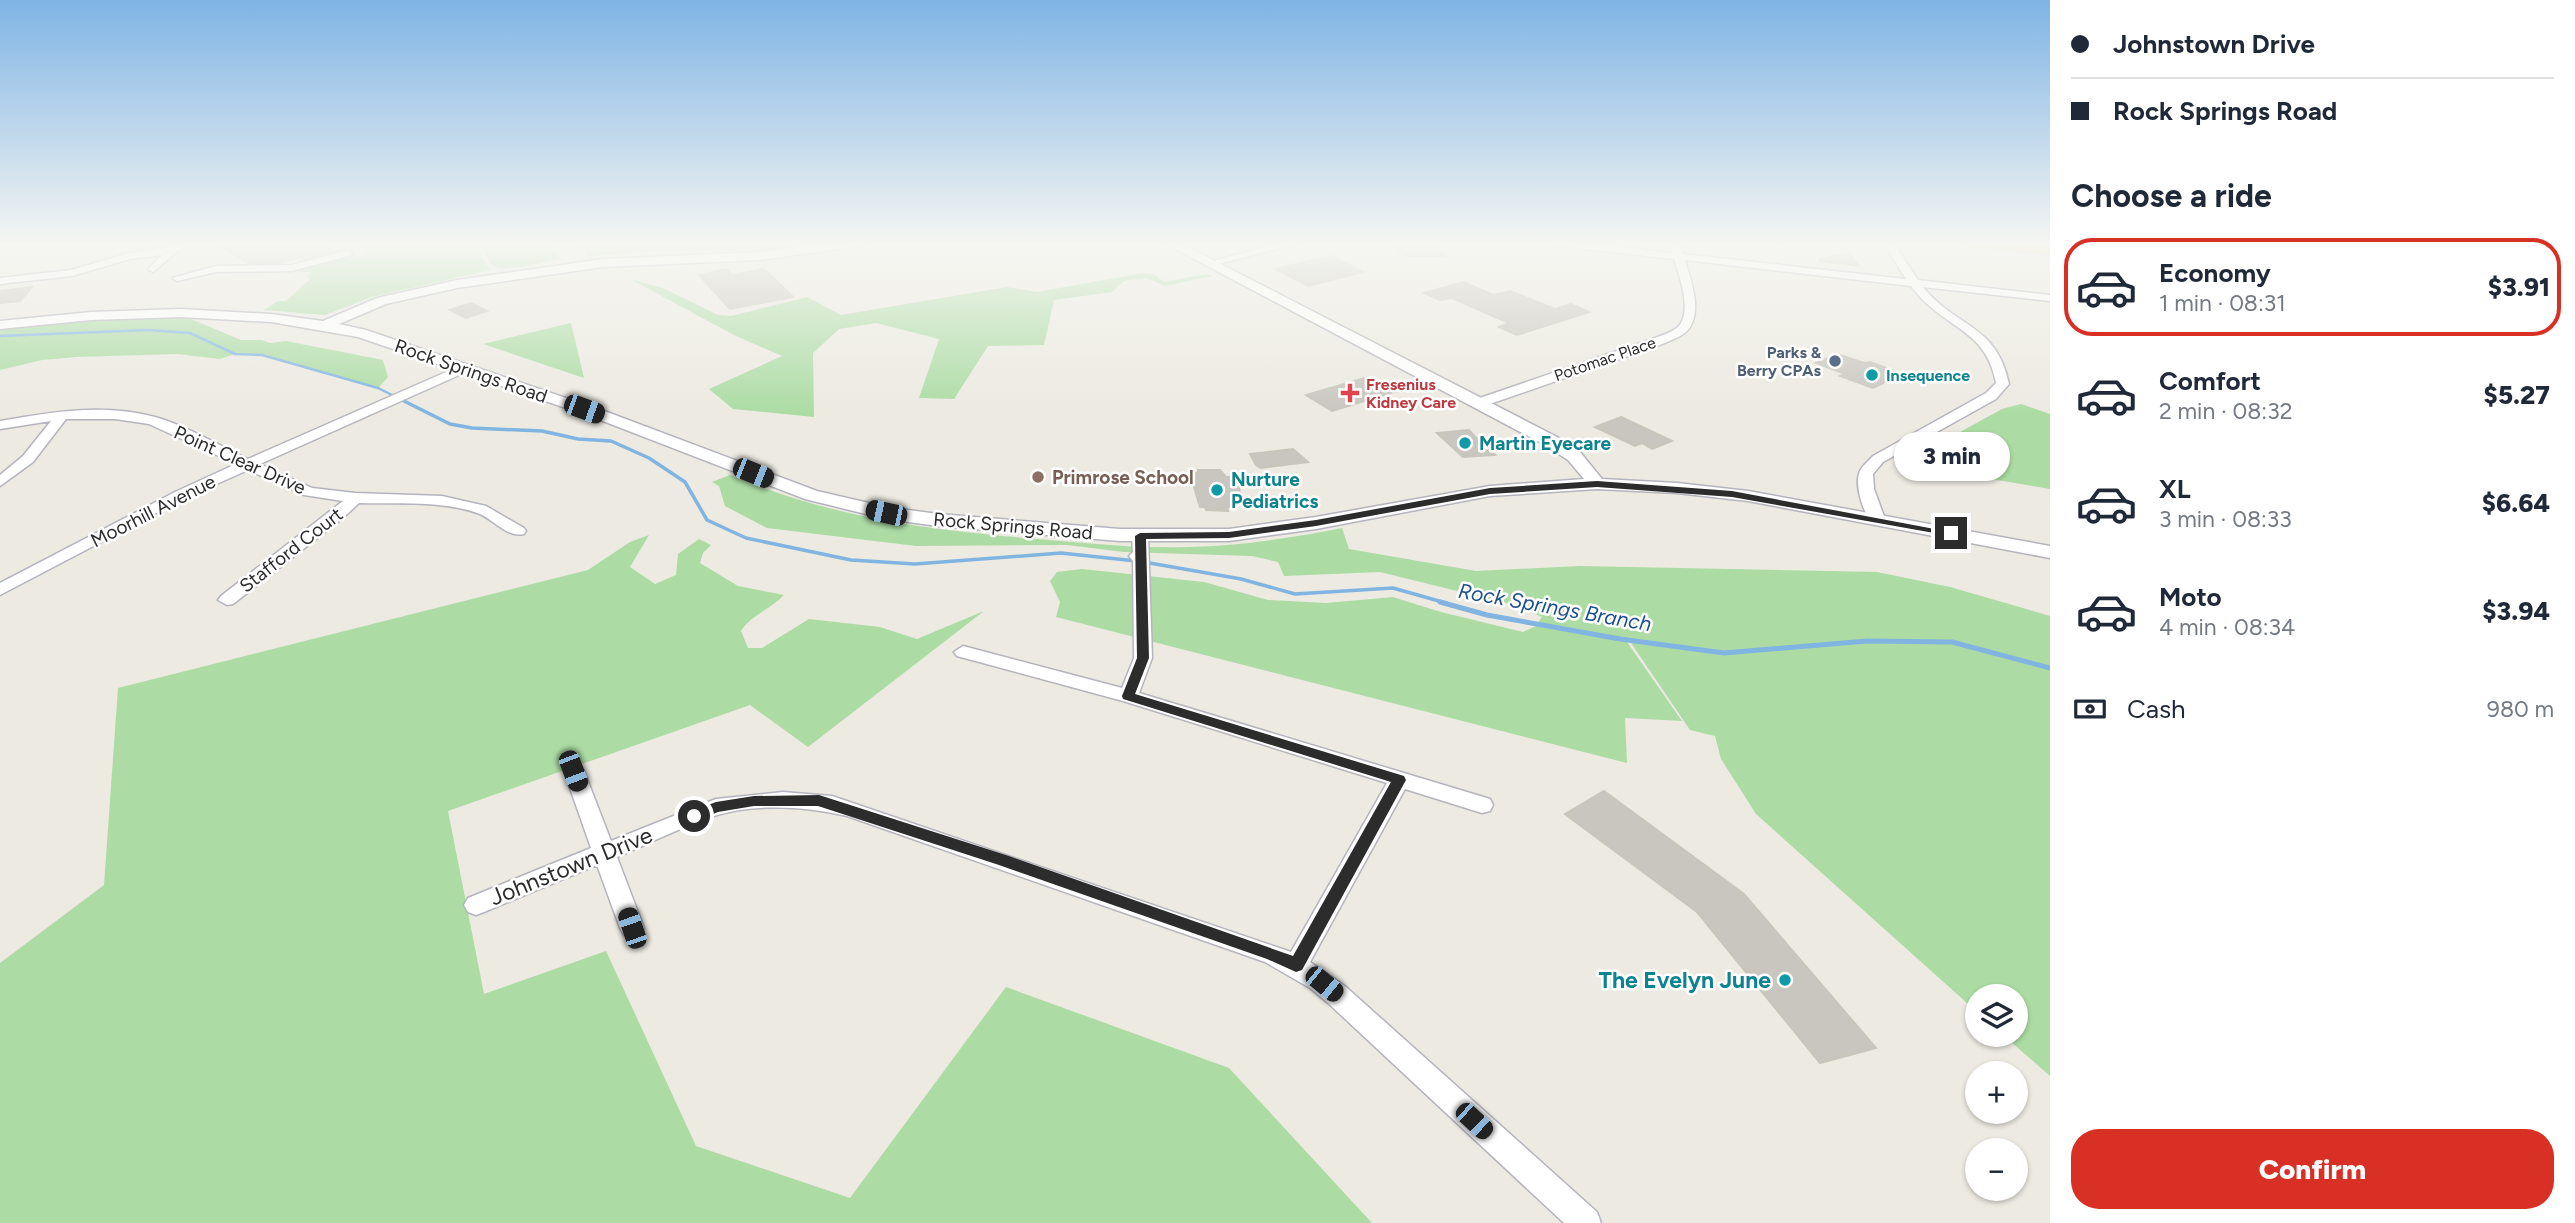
<!DOCTYPE html>
<meta charset="utf-8">
<style>
body{margin:0;font-family:Figtree,sans-serif;background:#f2f2f3;color:#1f2937;height:100vh;display:flex;flex-direction:column;font-size:26px;white-space:nowrap}
*{box-sizing:border-box;margin:0}
p{font-size:23px;color:#747a83}
.icon{flex:none;width:38px;height:38px;fill:none;stroke:currentColor;stroke-width:2;stroke-linecap:round;stroke-linejoin:round}
.map{position:relative;flex:1;overflow:hidden}
.drawer{display:flex;flex-direction:column;background:#fff;width:525px}
.drawer>*{flex:none}
.hud{display:grid;align-content:center;height:154px;padding:0 21px;background:#fff}
.controls{position:absolute;left:1965px;top:984px;display:grid;gap:14px}
.controls a{display:grid;place-items:center;width:63px;height:63px;border-radius:50%;background:#fff;box-shadow:0 2px 5px #0004;font-size:35px}
.end{position:absolute;width:32px;height:32px;margin:-16px;border:9px solid #2c2c2c;background:#fff;box-shadow:0 0 0 4px #fff}
.from{border-radius:50%}
.bubble{position:absolute;height:49px;border-radius:24px;background:#fff;box-shadow:0 2px 5px #0004;font-size:23px;font-weight:800;line-height:49px;text-align:center}
.car{position:absolute;width:21px;height:42px;margin:-21px -10px;border-radius:9px;box-shadow:0 0 5px 2px #0007;background:linear-gradient(#222 24%,#8ab4d8 0 40%,#222 0 76%,#8ab4d8 0 86%,#222 0)}
.hud b{display:flex;align-items:center;gap:24px;height:66px;font-size:26px}
.hud b+b{border-top:2px solid #e0e1e3}
.hud i{width:18px;height:18px;background:#1f2937}
ul{padding:0;list-style:none}
li{display:flex;align-items:center;gap:21px;height:98px;margin:0 14px 10px;padding:0 7px;border:4px solid transparent;border-radius:28px}
li div{flex:1}
li b{display:block;font-size:26px}
li em{font-style:normal;font-weight:800}
li.selected{border-color:#d93025}
li>.icon{width:63px;height:63px;stroke-width:1.5}
h2{padding:0 21px;font-size:32px;line-height:84px}
.pay{display:flex;align-items:center;gap:18px;height:77px;padding:0 21px;font-size:26px}
.pay p{margin-inline-start:auto}
.button{display:flex;gap:14px;margin-top:auto;padding:14px 21px}
.button a{flex:1;height:80px;border-radius:28px;background:#d93025;color:#fff;font-size:28px;font-weight:800;line-height:80px;text-align:center}
main{display:flex;flex:1;min-height:0}
.map>svg:first-child{display:block}
.green{fill:#acdca4}
.lines{fill:none;stroke-linecap:round;stroke-linejoin:round}
.stream-far2{stroke:#81b4e1;stroke-width:2.5}
.stream-far1{stroke:#81b4e1;stroke-width:3.5}
.stream{stroke:#81b4e1;stroke-width:5}
.building{fill:#c8c6bf;stroke:#c8c6ba;stroke-width:2}
.minor-casing{stroke:#b4b4be;stroke-width:3}
.tertiary-casing{stroke:#b4b4be;stroke-width:3}
.primary-casing{stroke:#c8c8c8;stroke-width:4}
.minor{fill:#fff;fill-rule:evenodd}
.tertiary{fill:#fff;fill-rule:evenodd}
.primary{fill:#e1dd71;fill-rule:evenodd}
.route{fill:#2c2c2c}
.service-dot{fill:#5c6f8a;stroke:#fff;stroke-width:2.5}
.culture-dot{fill:#0f9aa8;stroke:#fff;stroke-width:2.5}
.health-dot{fill:#e0444e;stroke:#fff;stroke-width:2.5}
.education-dot{fill:#8d6e63;stroke:#fff;stroke-width:2.5}
.labels{text-anchor:middle;dominant-baseline:central;stroke-width:5;stroke-linejoin:round;paint-order:stroke}
.far-service-label{font-size:16px;font-weight:bold;fill:#4e5e75;stroke:#fff;text-anchor:end}
.far-street-label{font-size:16px;fill:#2c2c2c;stroke:#fff}
.far-culture-label{font-size:16px;font-weight:bold;fill:#0d838f;stroke:#fff;text-anchor:start}
.far-health-label{font-size:16px;font-weight:bold;fill:#be3a42;stroke:#fff;text-anchor:start}
.street-label{font-size:19px;fill:#2c2c2c;stroke:#fff}
.culture-label{font-size:19px;font-weight:bold;fill:#0d838f;stroke:#fff;text-anchor:start}
.education-label{font-size:19px;font-weight:bold;fill:#785e54;stroke:#fff;text-anchor:start}
.water-label{font-size:21px;font-style:italic;fill:#1e518f;stroke:#fff}
.near-street-label{font-size:23px;fill:#2c2c2c;stroke:#fff}
.near-culture-label{font-size:23px;font-weight:bold;fill:#0d838f;stroke:#fff;text-anchor:end}
</style>
<main>
<div class="map">
<svg width="2050" height="1223" viewBox="0 0 2050 1223">
<rect width="100%" height="100%" fill="#eceae1"/>
<!-- green -->
<path class="green" d="M365 242H474L490 270 372 297 325 315 264 310 278 301H286L310 279 307 278 310 272H298L300 271 337 260 336 258C346 255 354 258 365 255L354 260 368 254Z
M479 242C503 242 548 232 560 259 546 261 505 274 494 266 487 262 483 249 479 242Z
M576 242H701L734 248 819 242 764 250 657 251 587 256Z
M1143 273 1155 275 1164 282 1206 274 1213 276 1165 286 1146 278 1124 281 1112 292 1054 300 1044 345 988 346 954 399 919 398 939 339 876 323 839 329 813 353 814 417 733 409 709 389 782 356 734 335 630 279 663 288 718 315 731 316 807 297 841 315 1007 287 1037 292Z
M136 317 191 319 241 340H262L270 343 286 341 383 360 388 377 378 388 262 355 235 354 220 359 177 354 76 357 42 360 0 370V329Z
M571 323 584 378 483 344Z
M2021 404 2050 414V489L1915 466 1909 460 2002 409Z
M730 475C832 517 916 528 1025 538 1079 542 1134 549 1189 547 1240 546 1291 538 1342 528L1349 549 1476 571 1580 566 1877 572 1950 587 2050 616V1076L2002 1034H2016V996H1978L1977 1012 1756 814 1721 759 1715 736 1690 730 1629 640 1537 624 1542 617 1518 606 1380 572 1284 576 1278 562 1252 556 1124 552 1067 545 916 546 767 528 725 506 719 486 712 482Z
M649 535 630 567 655 584 676 575 678 554 699 539 711 545 703 553 700 563 738 586 784 595C771 609 751 615 741 631L748 648H762L809 619 880 627 917 639 984 611 808 747 750 705 448 811 484 994 606 951 696 1146 850 1198 1006 987 1229 1068 1372 1223H0V963L104 885 118 688 588 570 630 542Z
M1082 569 1204 582 1268 600 1326 603 1393 597 1441 612 1523 632 1536 626 1627 642 1682 721 1625 718 1627 763 1056 617 1060 602 1050 581 1057 572Z"/>
<g class="lines">
<!-- stream-far2 -->
<path class="stream-far2" d="M0 336 149 330 190 333 235 354 262 355 378 388 400 399"/>
<!-- stream-far1 -->
<path class="stream-far1" d="M396 397 450 424 472 428 542 431 578 439 611 441 649 458 685 482 707 520 746 538 851 560 915 564 1061 553 1136 561
M1144 562 1241 579 1295 594 1393 588 1446 603"/>
<!-- stream -->
<path class="stream" d="M1440 602 1487 615 1620 639 1724 653 1867 641 1952 642 2050 668"/>
</g>
<!-- building -->
<path class="building" d="M238 242H319L334 251 305 259 301 257 278 263H248L221 246Z
M1413 243 1434 244 1445 256H1404L1394 245Z
M1849 253 1859 266 1820 261V259Z
M1331 256 1363 272 1308 286 1275 269Z
M726 269 732 275 764 269 793 297 730 309 699 275Z
M1463 282 1494 295 1510 291 1555 309 1571 304 1589 312 1517 335 1499 327 1509 323 1452 298 1440 300 1424 293Z
M32 287 20 301 0 303V291Z
M471 303 487 311 466 318 450 310Z
M1837 354 1864 363 1870 362 1903 374 1873 388 1840 376 1845 374 1816 363Z
M1368 377 1394 392 1332 411 1306 395Z
M1621 417 1672 441 1652 449 1642 443 1635 446 1595 427Z
M1469 430 1478 440 1495 455 1463 457 1437 433Z
M1293 449 1308 462 1261 468 1256 465 1250 454Z
M1198 470H1220L1226 477H1237L1242 503H1231L1232 507H1227L1228 511 1206 510 1205 507H1200L1193 484H1196L1194 473H1198Z
M1604 791 1744 894 1876 1048 1820 1063 1697 912 1565 814Z"/>
<g class="lines">
<defs>
<path id="minor" d="M1285 242H1304L1210 266 1205 263Z
M1542 242H1576L1672 253 1669 242H1679L1683 254 1906 279 1883 242H1893L1918 280 2050 295V301L1923 287C1956 328 1997 324 2009 384L1996 399 1883 462 1873 474 1874 489 1885 519 1877 524C1864 521 1855 486 1859 474 1860 467 1869 461 1873 456L1986 393 1996 383C1986 327 1942 329 1911 286L1685 260C1691 281 1704 314 1686 332 1679 338 1668 341 1660 345L1484 406H1474V400L1652 339C1660 336 1671 333 1678 327 1693 311 1679 276 1674 259L1547 245Z
M176 244 180 245V249L153 272 148 269 162 255 130 259 72 276 0 284V278L71 270 129 253 170 247Z
M348 250 353 253 352 255 292 271 216 272 177 281 172 278 216 266 292 265Z
M462 365 466 366V372L260 464 312 488 355 493 442 496 486 506 524 528 526 531 524 534C507 538 494 520 480 514 443 500 398 504 359 503L343 518 233 604 227 605 218 600 221 596 343 501 304 495 248 470 185 498 0 595V583L175 492 236 464 149 424 115 419H66L33 462 0 486V475L23 456 51 421 0 429V421C51 412 104 403 155 417 187 426 218 445 248 459Z
M1140 531 1148 536 1152 658 1139 693 1490 799 1493 805 1490 811 1482 813 1405 789 1310 962 1346 987 1597 1212 1601 1223H1564L1328 1003 1310 988 1265 962 847 816C807 807 757 803 717 815 683 826 650 843 617 857L644 928 640 935 632 938 624 935 620 928 597 865 484 912 476 915 468 912 464 905 468 898 591 848 564 771 567 766 574 763 581 766 584 771 611 841 716 799 783 792 832 796 1291 952 1387 783 1123 701 957 656 954 652 963 646 1122 688 1134 658 1133 561 1129 556 1133 552 1132 536Z"/>
<path id="tertiary" d="M833 242H866L860 246 760 260 603 267 457 288 386 304 339 324 366 330 607 412 817 491 886 507 938 514 1120 529H1229L1316 517 1490 486 1584 479 1568 460 1545 445 1162 242H1178L1557 437 1580 452 1602 479 1677 483 1748 491 2050 546V558L1748 501 1677 493 1597 489 1490 496 1316 529 1229 541H1120L938 526 886 519 805 499 595 418 358 337 271 322 181 317 91 320 0 329V321L91 312 181 309 271 314 323 321 377 298 457 280 603 259 760 252Z"/>
<path id="primary" d="M1965 242 2050 244V254L1972 247Z"/>
</defs>
<!-- minor casing -->
<use href="#minor" class="minor-casing"/>
<!-- tertiary casing -->
<use href="#tertiary" class="tertiary-casing"/>
<!-- primary casing -->
<use href="#primary" class="primary-casing"/>
<!-- minor -->
<use href="#minor" class="minor"/>
<!-- tertiary -->
<use href="#tertiary" class="tertiary"/>
<!-- primary -->
<use href="#primary" class="primary"/>
</g>
<!-- sky -->
<linearGradient id="sky" x2="0" y2="1"><stop stop-color="#7fb4e5"/><stop offset="0.59" stop-color="#f6f6f2"/><stop offset="1" stop-color="#f6f6f2" stop-opacity="0"/></linearGradient>
<rect width="2050" height="413" fill="url(#sky)"/>
<!-- route -->
<path class="route" d="M1597 481 1732 491 1956 533 1951 536 1732 497 1597 487 1490 494 1316 526 1229 538 1146 539 1149 658 1135 694 1404 776 1406 780 1302 970 1296 972 1267 959 999 865 818 806H754L718 812 694 822 687 816 689 812 716 802 754 796 819 795 1009 856 1293 956 1391 782 1123 699 1122 696 1137 658 1135 536 1140 533 1229 532 1316 520 1490 488Z"/>
<!-- markers -->
<circle class="service-dot" cx="1835" cy="361" r="7"/>
<g class="culture-dot">
<circle cx="1872" cy="375" r="7"/>
<circle cx="1465" cy="443" r="7"/>
<circle cx="1217" cy="490" r="7"/>
<circle cx="1785" cy="980" r="7"/>
</g>
<path class="health-dot" d="M1346.5 382.5h7v7h7v7h-7v7h-7v-7h-7v-7h7z"/>
<circle class="education-dot" cx="1038" cy="477" r="7"/>
<g class="labels">
<!-- far-service labels -->
<g class="far-service-label">
<text x="1821" y="352">Parks &amp;<tspan x="1821" dy="18">Berry CPAs</tspan></text>
</g>
<!-- far-street labels -->
<g class="far-street-label">
<text transform="translate(1605 359) rotate(-19)">Potomac Place</text>
</g>
<!-- far-culture labels -->
<g class="far-culture-label">
<text x="1886" y="375">Insequence</text>
</g>
<!-- far-health labels -->
<g class="far-health-label">
<text x="1366" y="384">Fresenius<tspan x="1366" dy="18">Kidney Care</tspan></text>
</g>
<!-- street labels -->
<g class="street-label">
<text transform="translate(471 371) rotate(19)">Rock Springs Road</text>
<text transform="translate(240 460) rotate(24)">Point Clear Drive</text>
<text transform="translate(153 511) rotate(-27)">Moorhill Avenue</text>
<text transform="translate(1013 526) rotate(5)">Rock Springs Road</text>
<text transform="translate(291 550) rotate(-38)">Stafford Court</text>
</g>
<!-- culture labels -->
<g class="culture-label">
<text x="1479" y="443">Martin Eyecare</text>
<text x="1231" y="479">Nurture<tspan x="1231" dy="22">Pediatrics</tspan></text>
</g>
<!-- education labels -->
<g class="education-label">
<text x="1052" y="477">Primrose School</text>
</g>
<!-- water labels -->
<g class="water-label">
<text transform="translate(1555 607) rotate(10)">Rock Springs Branch</text>
</g>
<!-- near-street labels -->
<g class="near-street-label">
<text transform="translate(571 866) rotate(-22)">Johnstown Drive</text>
</g>
<!-- near-culture labels -->
<g class="near-culture-label">
<text x="1771" y="980">The Evelyn June</text>
</g>
</g>
</svg>
<div class="controls">
<a><svg class="icon" aria-label="layers" viewBox="0 0 24 24"><path d="M12 4l9 5-9 5-9-5zM3 14l9 5 9-5"/></svg></a>
<a>+</a>
<a>−</a>
</div>
<i class="end from" style="left:694px;top:816px"></i>
<i class="end" style="left:1951px;top:533px"></i>
<div class="bubble" style="left:1894px;top:432px;width:116px">3 min</div>
<i class="car" style="left:584px;top:409px;rotate:110deg"></i>
<i class="car" style="left:753px;top:473px;rotate:112deg"></i>
<i class="car" style="left:886px;top:513px;rotate:282deg"></i>
<i class="car" style="left:573px;top:771px;rotate:159deg"></i>
<i class="car" style="left:632px;top:928px;rotate:341deg"></i>
<i class="car" style="left:1324px;top:984px;rotate:129deg"></i>
<i class="car" style="left:1474px;top:1121px;rotate:133deg"></i>
</div>
<section class="drawer">
<div class="hud">
<b><i class="from"></i>Johnstown Drive</b>
<b><i></i>Rock Springs Road</b>
</div>
<h2>Choose a ride</h2>
<ul>
<li class="selected"><svg class="icon" aria-label="car" viewBox="0 0 24 24"><path d="M5 17H2v-5l4-1 3-4h7l3 4 3 1v5h-3M9 17h6M6 11h13"/><circle cx="7" cy="17" r="2"/><circle cx="17" cy="17" r="2"/></svg><div><b>Economy</b><p>1 min · 08:31</p></div><em>$3.91</em></li>
<li><svg class="icon" aria-label="car" viewBox="0 0 24 24"><path d="M5 17H2v-5l4-1 3-4h7l3 4 3 1v5h-3M9 17h6M6 11h13"/><circle cx="7" cy="17" r="2"/><circle cx="17" cy="17" r="2"/></svg><div><b>Comfort</b><p>2 min · 08:32</p></div><em>$5.27</em></li>
<li><svg class="icon" aria-label="car" viewBox="0 0 24 24"><path d="M5 17H2v-5l4-1 3-4h7l3 4 3 1v5h-3M9 17h6M6 11h13"/><circle cx="7" cy="17" r="2"/><circle cx="17" cy="17" r="2"/></svg><div><b>XL</b><p>3 min · 08:33</p></div><em>$6.64</em></li>
<li><svg class="icon" aria-label="car" viewBox="0 0 24 24"><path d="M5 17H2v-5l4-1 3-4h7l3 4 3 1v5h-3M9 17h6M6 11h13"/><circle cx="7" cy="17" r="2"/><circle cx="17" cy="17" r="2"/></svg><div><b>Moto</b><p>4 min · 08:34</p></div><em>$3.94</em></li>
</ul>
<div class="pay"><svg class="icon" aria-label="cash" viewBox="0 0 24 24"><path d="M3 7h18v10H3z"/><circle cx="12" cy="12" r="2"/></svg>Cash<p>980 m</p></div>
<div class="button"><a>Confirm</a></div>
</section>
</main>
